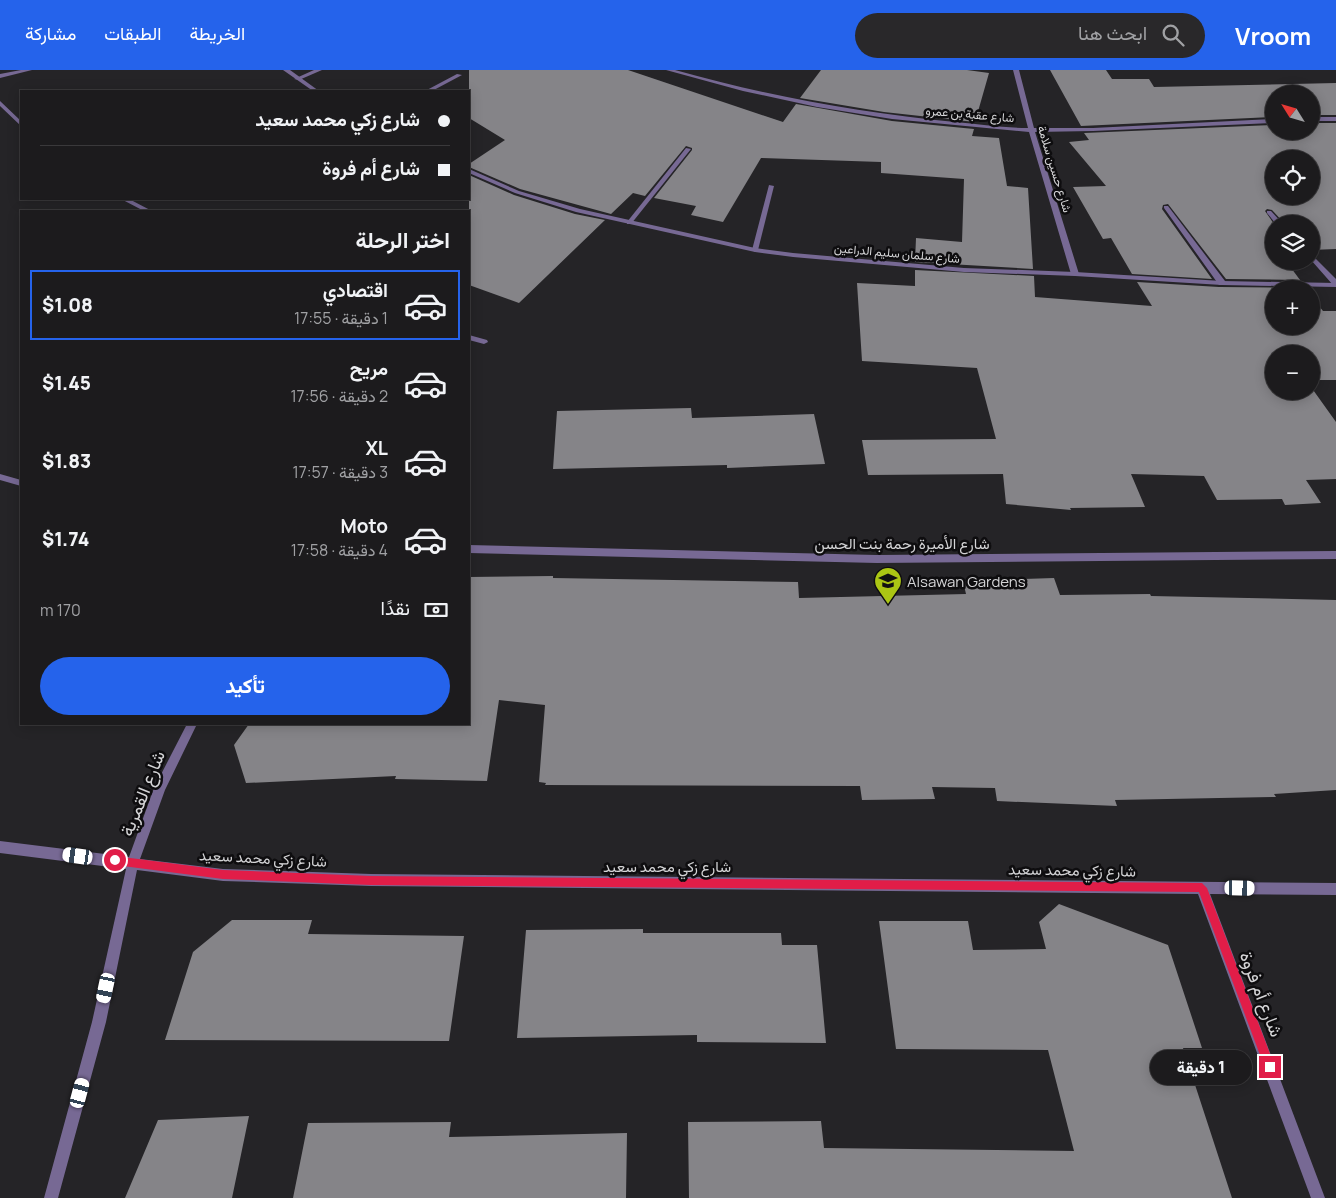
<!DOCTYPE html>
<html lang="ar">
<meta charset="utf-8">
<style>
body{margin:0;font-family:Manrope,Vazirmatn,sans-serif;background:#29282a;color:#f1f3f6;direction:rtl;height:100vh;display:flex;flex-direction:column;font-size:19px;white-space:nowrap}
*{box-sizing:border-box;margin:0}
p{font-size:16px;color:#a0a1a4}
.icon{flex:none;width:28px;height:28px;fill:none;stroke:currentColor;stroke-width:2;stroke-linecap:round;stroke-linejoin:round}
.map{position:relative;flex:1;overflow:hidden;direction:ltr}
.details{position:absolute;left:20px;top:140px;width:450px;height:515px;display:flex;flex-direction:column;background:#1c1b1d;border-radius:0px;box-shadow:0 2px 12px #0003,0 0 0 1px #3a393b;direction:rtl}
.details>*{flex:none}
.guide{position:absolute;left:20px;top:20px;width:450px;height:110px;border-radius:0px;box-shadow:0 2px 12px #0003,0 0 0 1px #3a393b;direction:rtl;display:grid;align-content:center;height:110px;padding:0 20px;background:#1c1b1d}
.needle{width:32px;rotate:307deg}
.tools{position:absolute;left:1265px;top:15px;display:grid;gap:10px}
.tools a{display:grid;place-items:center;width:55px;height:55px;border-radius:50%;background:#1c1b1d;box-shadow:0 2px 12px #0003,0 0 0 1px #3a393b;font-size:25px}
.end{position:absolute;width:22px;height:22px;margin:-11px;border:6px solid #e11d48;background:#fff;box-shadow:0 0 0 2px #fff}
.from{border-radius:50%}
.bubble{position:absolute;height:35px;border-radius:18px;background:#1c1b1d;box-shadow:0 2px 12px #0003,0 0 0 1px #3a393b;font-size:16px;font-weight:800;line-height:35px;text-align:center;direction:rtl}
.car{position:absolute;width:15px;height:30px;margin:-15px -8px;border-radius:6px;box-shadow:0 0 4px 1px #0007;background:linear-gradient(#fff 24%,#345 0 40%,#fff 0 76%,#345 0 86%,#fff 0)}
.guide b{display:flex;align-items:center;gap:18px;height:48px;font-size:19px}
.guide b+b{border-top:1px solid #3a393b}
.guide i{width:12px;height:12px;background:#f1f3f6}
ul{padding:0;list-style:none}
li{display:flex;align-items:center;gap:15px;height:70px;margin:0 10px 8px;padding:0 10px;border:2px solid transparent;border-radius:0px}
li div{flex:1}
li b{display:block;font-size:19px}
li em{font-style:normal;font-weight:800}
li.active{border-color:#2563eb}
li>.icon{width:45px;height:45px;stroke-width:1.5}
h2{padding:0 20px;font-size:22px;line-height:60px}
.pay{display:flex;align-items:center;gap:12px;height:55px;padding:0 20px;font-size:19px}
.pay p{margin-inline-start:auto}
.primary-button{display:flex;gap:10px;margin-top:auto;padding:10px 20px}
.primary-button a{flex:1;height:58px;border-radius:30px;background:#2563eb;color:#fff;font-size:20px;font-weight:800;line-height:58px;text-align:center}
header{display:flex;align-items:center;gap:30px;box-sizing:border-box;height:70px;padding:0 25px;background:#2563eb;color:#fff}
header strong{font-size:24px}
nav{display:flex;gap:28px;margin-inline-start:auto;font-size:18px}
.search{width:350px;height:45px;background:#29282a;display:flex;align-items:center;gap:12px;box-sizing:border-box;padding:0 18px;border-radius:28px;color:#a0a1a4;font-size:19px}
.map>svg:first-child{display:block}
.building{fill:#858488;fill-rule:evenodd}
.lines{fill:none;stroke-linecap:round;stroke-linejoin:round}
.service{fill:#776994;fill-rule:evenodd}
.minor{fill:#776994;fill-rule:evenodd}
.tertiary{fill:#776994;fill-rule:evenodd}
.route{fill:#e11d48}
.labels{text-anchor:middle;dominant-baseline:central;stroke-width:5;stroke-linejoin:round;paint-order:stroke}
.far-street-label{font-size:12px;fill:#d4d4d6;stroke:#0e0d0f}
.street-label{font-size:15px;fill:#d4d4d6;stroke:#0e0d0f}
.poi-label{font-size:15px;fill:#d4d4d6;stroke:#0e0d0f;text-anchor:start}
.near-street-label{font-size:18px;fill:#d4d4d6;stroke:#0e0d0f}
</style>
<header>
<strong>Vroom</strong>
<div class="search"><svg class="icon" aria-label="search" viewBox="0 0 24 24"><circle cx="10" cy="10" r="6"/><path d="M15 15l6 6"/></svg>ابحث هنا</div>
<nav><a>الخريطة</a><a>الطبقات</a><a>مشاركة</a></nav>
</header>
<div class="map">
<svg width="1336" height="1128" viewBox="0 0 1336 1128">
<rect width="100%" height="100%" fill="#252427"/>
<!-- building -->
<path class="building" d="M469 0H628L783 52 796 34 892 51 974 59 972 66 999 68 1007 116 1028 118 1033 199 915 192 916 168 962 172 964 109 881 103V92L761 88 723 152 691 145 696 136 654 128 692 80V78L686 76 645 126 633 123 611 144 520 119 469 97V94L505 70 469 48Z
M821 0H967L989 3 975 52 884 42 800 28Z
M1050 0H1106L1112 9H1149L1154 17 1336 13V45H1311V24H1274V47L1081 56Z
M1311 53H1336V179L1311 180V154H1285L1272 140 1267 139 1265 141 1274 154V191H1286L1300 210 1226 209 1168 134 1163 135 1162 139 1212 209 1132 204 1111 168 1103 169 1073 117 1106 116 1069 72 1089 70 1084 63 1274 55V61H1311ZM1274 89H1311V126H1274Z
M469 105 514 125 575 144 605 150 519 233 469 215Z
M915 200 1034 206 1035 227 1152 236 1137 212 1219 217 1306 218 1274 219V256H1311V226L1323 241H1336V310H1311V284H1274V321H1311V317L1336 352V409L1306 410 1321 433 1285 435 1282 429 1217 430 1204 406 1131 404 1145 437 1070 438 1071 440 1006 434 1003 404 868 405 862 370 996 369 977 298 862 291 857 213 915 216Z
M691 338 692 348 814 344 825 394 727 398V395L553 399 557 341Z
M553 506V508L798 512 799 528 966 524 963 511 1054 508 1060 525 1150 524 1151 526 1336 530V720L1274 724 1276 727 1115 730 1117 736 997 731 995 718 932 717 935 729 862 730 860 716 545 715 546 713 539 712 545 635 499 630 487 711 395 709 396 706 246 713 234 675 249 654H469V507Z
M1059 834 1168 875 1202 978H1183L1232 1128H689L688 1052 821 1051 824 1078 1074 1081 1048 980 896 979 879 851H968L973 880 1046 879 1039 852Z
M232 850H312L308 864 464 866 449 971 165 970 193 882Z
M643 859V863H781L782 875H817L826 973 697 972V965L517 968 526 860Z
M249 1046 232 1128H125L158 1050Z
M451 1052 449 1067 627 1063 626 1128H293L308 1053Z"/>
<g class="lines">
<!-- service -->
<path class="service" d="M314 0H322L299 10 294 9Z
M457 4 462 5 432 21H425Z
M686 78 691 79 631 154H627V152Z
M769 115 774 116 758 180 755 182 752 180Z
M1164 136H1168L1225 211V215H1219L1164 138Z
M1267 141H1271L1283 154H1276L1267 143Z
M1311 184 1336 209V215H1333L1311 190Z"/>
<!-- minor -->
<path class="minor" d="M21 0H32L0 8V4Z
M666 0H675C767 26 860 43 955 52 979 54 1003 58 1028 58L1013 0H1019L1034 58H1093L1274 49V53L1093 61 1035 62 1079 204 1075 206 1071 204 1029 62 892 49 817 37 743 21Z
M0 31 21 51V56L0 36Z
M1311 47H1336V51H1311Z
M121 129H129L152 141H144Z
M469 265 487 270 488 272 484 274 469 270Z
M187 654H197L165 720 140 789 223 799 371 804 1336 813V825L1210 824 1325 1128H1311L1198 824 371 816 223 811 137 800 106 952 58 1128H44L92 952 126 799 0 783V771L129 787 154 718Z"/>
<!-- tertiary -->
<path class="tertiary" d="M283 0H290L319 21H313Z
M469 99 519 121 580 139 755 178 793 183 964 198 1075 202 1222 211 1336 213V217L1222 215 1075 206 964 202 793 187 755 182 576 142 515 123 469 103Z
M0 404 21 410V416L0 410Z
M469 475 877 485 1336 481V489L877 493 469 483Z"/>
</g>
<!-- route -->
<path class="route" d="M115 786 223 800 371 806 1202 813 1207 818 1275 997 1274 1001 1270 1002 1266 1001 1199 822 371 815 223 809 115 795 110 790Z"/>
<!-- icons -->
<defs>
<symbol id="school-pin" viewBox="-11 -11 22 30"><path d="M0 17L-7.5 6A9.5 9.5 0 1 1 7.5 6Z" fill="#abc614" stroke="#0e0d0f"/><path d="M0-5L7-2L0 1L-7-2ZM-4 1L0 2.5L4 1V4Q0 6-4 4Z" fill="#111"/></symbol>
</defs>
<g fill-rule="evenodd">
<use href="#school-pin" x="872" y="495" width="32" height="43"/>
</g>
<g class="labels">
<!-- far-street labels -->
<g class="far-street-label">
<text transform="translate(970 44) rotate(5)">شارع عقبة بن عمرو</text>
<text transform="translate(1055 99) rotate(73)">شارع حسين سلامة</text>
<text transform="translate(897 183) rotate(5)">شارع سلمان سليم الدراعين</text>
</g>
<!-- street labels -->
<g class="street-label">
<text x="902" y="473">شارع الأميرة رحمة بنت الحسن</text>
<text transform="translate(263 788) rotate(3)">شارع زكي محمد سعيد</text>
<text x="667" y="796">شارع زكي محمد سعيد</text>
<text transform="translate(1072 800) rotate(1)">شارع زكي محمد سعيد</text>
</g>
<!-- poi labels -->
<g class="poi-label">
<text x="907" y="511">Alsawan Gardens</text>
</g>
<!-- near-street labels -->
<g class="near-street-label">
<text transform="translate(142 723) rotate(-68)">شارع القمرية</text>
<text transform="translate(1262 924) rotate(69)">شارع أم فروة</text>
</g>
</g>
</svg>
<div class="tools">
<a><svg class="needle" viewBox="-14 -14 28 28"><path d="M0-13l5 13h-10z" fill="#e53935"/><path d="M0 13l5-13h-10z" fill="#a0a1a4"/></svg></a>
<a><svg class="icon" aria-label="locate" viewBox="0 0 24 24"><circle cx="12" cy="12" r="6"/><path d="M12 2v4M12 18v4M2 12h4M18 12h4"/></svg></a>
<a><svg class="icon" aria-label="layers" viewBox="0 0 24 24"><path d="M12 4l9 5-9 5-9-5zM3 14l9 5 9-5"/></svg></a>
<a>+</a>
<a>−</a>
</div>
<i class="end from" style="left:115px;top:790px"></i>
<i class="end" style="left:1270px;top:997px"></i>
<div class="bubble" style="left:1150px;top:980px;width:102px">1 دقيقة</div>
<i class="car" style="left:78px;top:786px;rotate:278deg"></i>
<i class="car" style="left:1240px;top:818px;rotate:91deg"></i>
<i class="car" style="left:106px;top:918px;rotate:192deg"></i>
<i class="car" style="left:80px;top:1023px;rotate:15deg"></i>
<div class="guide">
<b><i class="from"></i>شارع زكي محمد سعيد</b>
<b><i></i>شارع أم فروة</b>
</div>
<section class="details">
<h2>اختر الرحلة</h2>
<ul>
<li class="active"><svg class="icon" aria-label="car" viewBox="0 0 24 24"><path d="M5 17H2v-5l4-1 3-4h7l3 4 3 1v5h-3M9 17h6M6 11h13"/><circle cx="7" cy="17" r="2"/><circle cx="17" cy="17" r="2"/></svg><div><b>اقتصادي</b><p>1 دقيقة · 17:55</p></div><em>$1.08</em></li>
<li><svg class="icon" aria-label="car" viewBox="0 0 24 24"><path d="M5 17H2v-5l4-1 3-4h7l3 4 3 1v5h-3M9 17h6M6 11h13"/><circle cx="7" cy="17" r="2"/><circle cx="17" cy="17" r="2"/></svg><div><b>مريح</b><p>2 دقيقة · 17:56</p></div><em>$1.45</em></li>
<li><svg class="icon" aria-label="car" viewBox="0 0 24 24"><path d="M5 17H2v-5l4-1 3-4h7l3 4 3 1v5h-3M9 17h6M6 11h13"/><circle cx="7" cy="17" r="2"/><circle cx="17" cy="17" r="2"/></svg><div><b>XL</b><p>3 دقيقة · 17:57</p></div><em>$1.83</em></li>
<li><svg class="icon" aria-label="car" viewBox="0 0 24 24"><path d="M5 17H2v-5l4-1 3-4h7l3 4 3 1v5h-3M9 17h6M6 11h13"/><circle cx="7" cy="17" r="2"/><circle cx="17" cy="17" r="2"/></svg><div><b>Moto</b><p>4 دقيقة · 17:58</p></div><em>$1.74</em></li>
</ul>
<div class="pay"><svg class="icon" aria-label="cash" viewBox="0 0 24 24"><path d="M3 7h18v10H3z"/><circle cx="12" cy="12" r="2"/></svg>نقدًا<p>170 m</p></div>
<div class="primary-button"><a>تأكيد</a></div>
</section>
</div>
